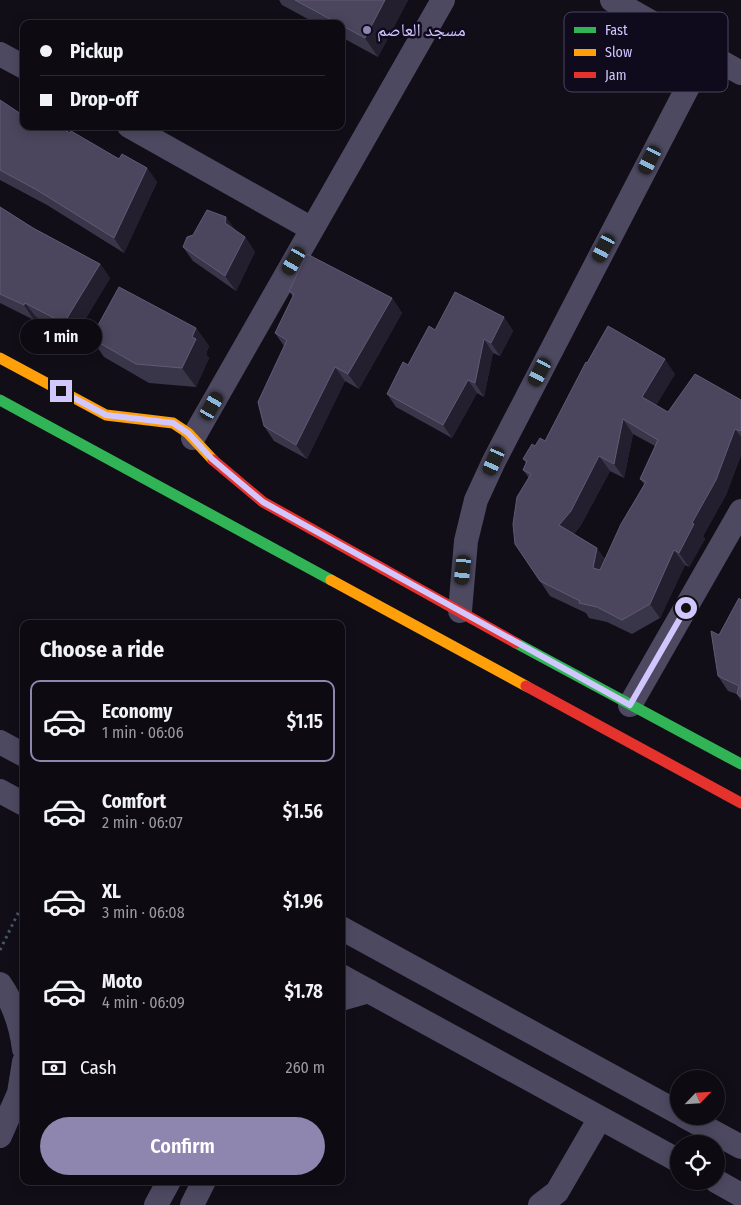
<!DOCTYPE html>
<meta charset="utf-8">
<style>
body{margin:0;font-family:"Fira Sans Condensed","Noto Naskh Arabic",sans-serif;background:#1b1820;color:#f1f3f6;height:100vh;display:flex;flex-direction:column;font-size:19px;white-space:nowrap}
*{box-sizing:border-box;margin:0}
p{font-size:16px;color:#9a9a9f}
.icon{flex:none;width:28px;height:28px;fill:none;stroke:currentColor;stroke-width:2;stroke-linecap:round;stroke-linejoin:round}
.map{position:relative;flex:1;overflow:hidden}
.drawer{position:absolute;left:20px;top:620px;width:325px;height:565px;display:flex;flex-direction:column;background:#0d0a12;border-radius:10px;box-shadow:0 2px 12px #0003,0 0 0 1px #2d2b32}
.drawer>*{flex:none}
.guide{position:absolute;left:20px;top:20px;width:325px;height:110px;border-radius:10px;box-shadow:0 2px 12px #0003,0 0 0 1px #2d2b32;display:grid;align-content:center;height:110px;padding:0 20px;background:#0d0a12}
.needle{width:32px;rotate:65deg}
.buttons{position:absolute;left:670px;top:1070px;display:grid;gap:10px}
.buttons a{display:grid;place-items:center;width:55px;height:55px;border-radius:50%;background:#0d0a12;box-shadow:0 2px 12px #0003,0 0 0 1px #2d2b32;font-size:25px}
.end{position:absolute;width:22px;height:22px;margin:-11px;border:6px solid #d2c6ff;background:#111;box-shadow:0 0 0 2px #111}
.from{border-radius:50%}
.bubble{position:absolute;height:35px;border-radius:18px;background:#0d0a12;box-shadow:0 2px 12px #0003,0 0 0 1px #2d2b32;font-size:16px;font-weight:600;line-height:35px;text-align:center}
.car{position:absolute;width:15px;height:30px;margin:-15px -8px;border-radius:6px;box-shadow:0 0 4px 1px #0007;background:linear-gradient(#222 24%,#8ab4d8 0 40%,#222 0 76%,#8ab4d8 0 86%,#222 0)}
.guide b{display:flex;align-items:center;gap:18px;height:48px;font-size:19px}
.guide b+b{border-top:1px solid #2d2b32}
.guide i{width:12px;height:12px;background:#f1f3f6}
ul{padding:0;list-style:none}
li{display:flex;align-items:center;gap:15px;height:82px;margin:0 10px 8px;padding:0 10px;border:2px solid transparent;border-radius:10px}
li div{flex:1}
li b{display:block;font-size:19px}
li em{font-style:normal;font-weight:600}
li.active{border-color:#8e86ae}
li>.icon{width:45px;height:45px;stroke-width:1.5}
h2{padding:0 20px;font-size:22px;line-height:60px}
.pay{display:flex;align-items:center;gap:12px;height:55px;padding:0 20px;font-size:19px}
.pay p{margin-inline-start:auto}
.cta{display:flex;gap:10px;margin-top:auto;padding:10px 20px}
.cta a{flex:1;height:58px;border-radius:30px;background:#8e86ae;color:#fff;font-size:20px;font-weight:600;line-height:58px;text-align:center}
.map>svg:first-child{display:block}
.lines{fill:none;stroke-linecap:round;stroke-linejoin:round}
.path{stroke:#495666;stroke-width:3;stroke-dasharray:2.5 4;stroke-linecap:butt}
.street{stroke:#4d4961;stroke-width:24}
.fast{stroke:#30b455;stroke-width:11}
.slow{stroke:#ff9f0a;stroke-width:11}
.jam{stroke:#e5322d;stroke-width:11}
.wall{fill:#3a364a;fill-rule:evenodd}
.shaded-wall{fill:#231f2e}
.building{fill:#4b455d;stroke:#605a76;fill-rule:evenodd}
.route{stroke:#d2c6ff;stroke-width:6}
.poi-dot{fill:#8e86ae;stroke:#0f0a1c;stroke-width:2}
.labels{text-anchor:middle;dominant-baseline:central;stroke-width:5;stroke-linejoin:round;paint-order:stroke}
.poi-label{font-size:18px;fill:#d2c6ff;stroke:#0f0a1c;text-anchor:start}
.key{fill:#0f0a1c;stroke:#4a4260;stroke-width:1}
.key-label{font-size:14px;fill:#d2c6ff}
</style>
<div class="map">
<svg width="741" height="1205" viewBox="0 0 741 1205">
<rect width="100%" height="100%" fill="#110e18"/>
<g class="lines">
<!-- path -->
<path class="path" d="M0 950 24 901"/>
<!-- street -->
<path class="street" d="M612 0 741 73
M0 54 24 67
M129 126 312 229
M193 438 443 0
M460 611 466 541 476 500 494 461 705 54
M630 705 741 511
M0 742 24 755
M0 791 24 804
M341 928 679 1113
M341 976 679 1161
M0 984C14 1004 21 1025 24 1049
M341 999 369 991
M684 1116 741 1147
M0 1136 19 1093 24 1062
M716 1181 741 1195
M156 1205 169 1181
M192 1205 204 1181
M540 1205 557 1192 600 1118"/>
<!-- fast -->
<path class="fast" d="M0 400 331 580
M516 643 741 764"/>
<!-- slow -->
<path class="slow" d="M0 358 106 415 173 423 188 433 213 460
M331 580 526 686"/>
<!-- jam -->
<path class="jam" d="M213 460 263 502 516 643
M526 686 741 803"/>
</g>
<!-- wall -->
<path class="wall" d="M279 0H408L378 57 341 37V24H317L282 5Z
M0 100 24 126 147 168 157 182 124 253 47 205 0 180Z
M0 207 33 228 100 264 110 278 74 338 36 317 34 320 0 303Z
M236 231 245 237 255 252 236 291 193 261 183 247Z
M289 291 392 298 402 313 359 389 345 381 307 459 274 441 264 426 284 346 275 333 293 297Z
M504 317 513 331 500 356 493 353 484 397 477 393 452 438 396 407 387 394 408 365Z
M196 328 209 346 206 354 209 358 196 387 149 383 104 357 91 338Z
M587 363 675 374 656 405 668 412 741 400V455L726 495 703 536 705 539 689 567 685 565 660 618 632 634 607 622 589 618 586 613 550 596 540 581 529 478 523 470 526 463 523 459 535 446 545 441ZM633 434 655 446 640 479 644 484 605 559 574 534 581 525 610 471 624 478Z
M741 600V701L737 694 728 691 718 676 719 635Z"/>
<!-- shaded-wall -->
<path class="shaded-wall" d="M385 0H408L378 57 365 38Z
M147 168 157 182 124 253 114 238Z
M226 217 237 232 225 223Z
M245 237 255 252 236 291 225 276Z
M100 264 110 278 74 338 64 323Z
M392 298 402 313 359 389 348 374Z
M25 303 36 317 34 320 24 305Z
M504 317 513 331 500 356 491 343Z
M196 328 209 346 206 354 209 358 196 387 182 368Z
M484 339 493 353 484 397 475 383Z
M665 359 675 374 653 411 642 397Z
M335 367 345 381 307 459 296 445Z
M468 380 477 393 452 438 443 425Z
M623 419 633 434 624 478 614 464Z
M735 429 741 437V455L726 495 703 536 705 539 689 567 679 553 692 523Z
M599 456 610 471 581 525 570 539 559 525Z
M597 548 608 563 604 583 593 568Z
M674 550 685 565 660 618 650 604Z"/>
<!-- building -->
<path class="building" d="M295 0H385L365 38 341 25V24H339Z
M0 100 24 116V126H58L70 133 71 131 119 159 122 154 147 168 114 238 37 190 0 170Z
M0 207 33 228 100 264 64 323 25 303 24 305 0 294Z
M207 210 226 217 225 223 245 237 225 276 183 247 187 237 193 235Z
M307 254 392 298 348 374 335 367 296 445 264 426 258 402 287 340 275 333 294 294 289 291Z
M119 287 196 328 192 337 196 339 182 368 136 364 91 338Z
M455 292 504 317 491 343 484 339 475 383 468 380 443 425 387 394 403 362 408 365 429 326 435 330Z
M608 326 665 359 642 397 668 412 695 374 741 400V430L740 431 735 429 716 480 692 523 694 524 679 553 674 550 650 604 622 620 597 607 579 603 580 601 540 581 515 544 513 524 517 497 531 474 523 470 527 461 523 459 532 444 535 446 540 438 545 441 586 362 587 363ZM623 419 658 440 640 479 646 482 621 524 600 570 593 568 597 548 559 525 571 511 599 456 614 464Z
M739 598 741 600V697L737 694 739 686 718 676 711 631 719 635Z"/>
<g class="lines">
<!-- route -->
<path class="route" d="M61 391 106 415 173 423 188 433 212 459 263 502 630 705 686 608"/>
</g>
<!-- markers -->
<circle class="poi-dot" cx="367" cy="30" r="5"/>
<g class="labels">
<!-- poi labels -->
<g class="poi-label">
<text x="377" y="30">مسجد العاصم</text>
</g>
</g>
<!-- legend -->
<rect x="564" y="12" width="164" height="80" rx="8" class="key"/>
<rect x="574" y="27" width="22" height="6" fill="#30b455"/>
<rect x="574" y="49" width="22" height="7" fill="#ff9f0a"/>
<rect x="574" y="72" width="22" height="6" fill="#e5322d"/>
<g class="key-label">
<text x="605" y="35">Fast</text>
<text x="605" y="57">Slow</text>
<text x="605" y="80">Jam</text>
</g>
</svg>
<div class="buttons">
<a><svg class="needle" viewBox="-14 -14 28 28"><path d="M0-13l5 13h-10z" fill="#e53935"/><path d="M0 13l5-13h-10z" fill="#9a9a9f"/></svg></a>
<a><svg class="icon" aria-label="locate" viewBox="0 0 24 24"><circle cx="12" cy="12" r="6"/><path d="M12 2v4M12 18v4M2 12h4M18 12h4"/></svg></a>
</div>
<i class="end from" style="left:686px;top:608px"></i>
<i class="end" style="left:61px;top:391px"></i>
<div class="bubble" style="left:20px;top:319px;width:82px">1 min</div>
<i class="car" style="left:650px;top:160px;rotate:207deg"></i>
<i class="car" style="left:604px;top:248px;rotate:208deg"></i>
<i class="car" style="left:294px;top:261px;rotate:210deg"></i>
<i class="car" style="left:540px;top:372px;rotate:208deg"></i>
<i class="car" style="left:212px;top:406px;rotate:30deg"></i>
<i class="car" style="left:494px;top:461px;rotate:204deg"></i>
<i class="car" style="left:463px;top:570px;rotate:186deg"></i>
<div class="guide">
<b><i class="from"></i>Pickup</b>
<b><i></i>Drop-off</b>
</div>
<section class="drawer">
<h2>Choose a ride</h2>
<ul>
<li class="active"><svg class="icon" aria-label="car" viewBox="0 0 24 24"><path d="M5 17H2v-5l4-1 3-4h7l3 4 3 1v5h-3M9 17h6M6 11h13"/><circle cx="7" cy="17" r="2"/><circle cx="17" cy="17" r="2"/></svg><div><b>Economy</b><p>1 min · 06:06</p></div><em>$1.15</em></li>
<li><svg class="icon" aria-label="car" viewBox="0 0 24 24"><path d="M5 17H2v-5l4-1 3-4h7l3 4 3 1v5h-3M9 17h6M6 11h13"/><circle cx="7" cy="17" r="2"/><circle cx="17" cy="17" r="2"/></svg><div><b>Comfort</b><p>2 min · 06:07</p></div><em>$1.56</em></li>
<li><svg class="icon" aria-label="car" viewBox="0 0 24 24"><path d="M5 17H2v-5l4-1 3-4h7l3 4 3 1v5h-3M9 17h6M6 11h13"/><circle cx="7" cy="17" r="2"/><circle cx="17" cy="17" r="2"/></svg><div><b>XL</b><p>3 min · 06:08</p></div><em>$1.96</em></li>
<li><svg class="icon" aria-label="car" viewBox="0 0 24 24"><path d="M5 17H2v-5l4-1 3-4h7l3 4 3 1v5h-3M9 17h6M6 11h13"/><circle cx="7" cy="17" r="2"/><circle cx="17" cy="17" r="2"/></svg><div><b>Moto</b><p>4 min · 06:09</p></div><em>$1.78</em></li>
</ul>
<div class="pay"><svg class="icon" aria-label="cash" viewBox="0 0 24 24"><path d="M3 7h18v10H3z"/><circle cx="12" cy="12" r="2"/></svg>Cash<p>260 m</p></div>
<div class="cta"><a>Confirm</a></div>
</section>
</div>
